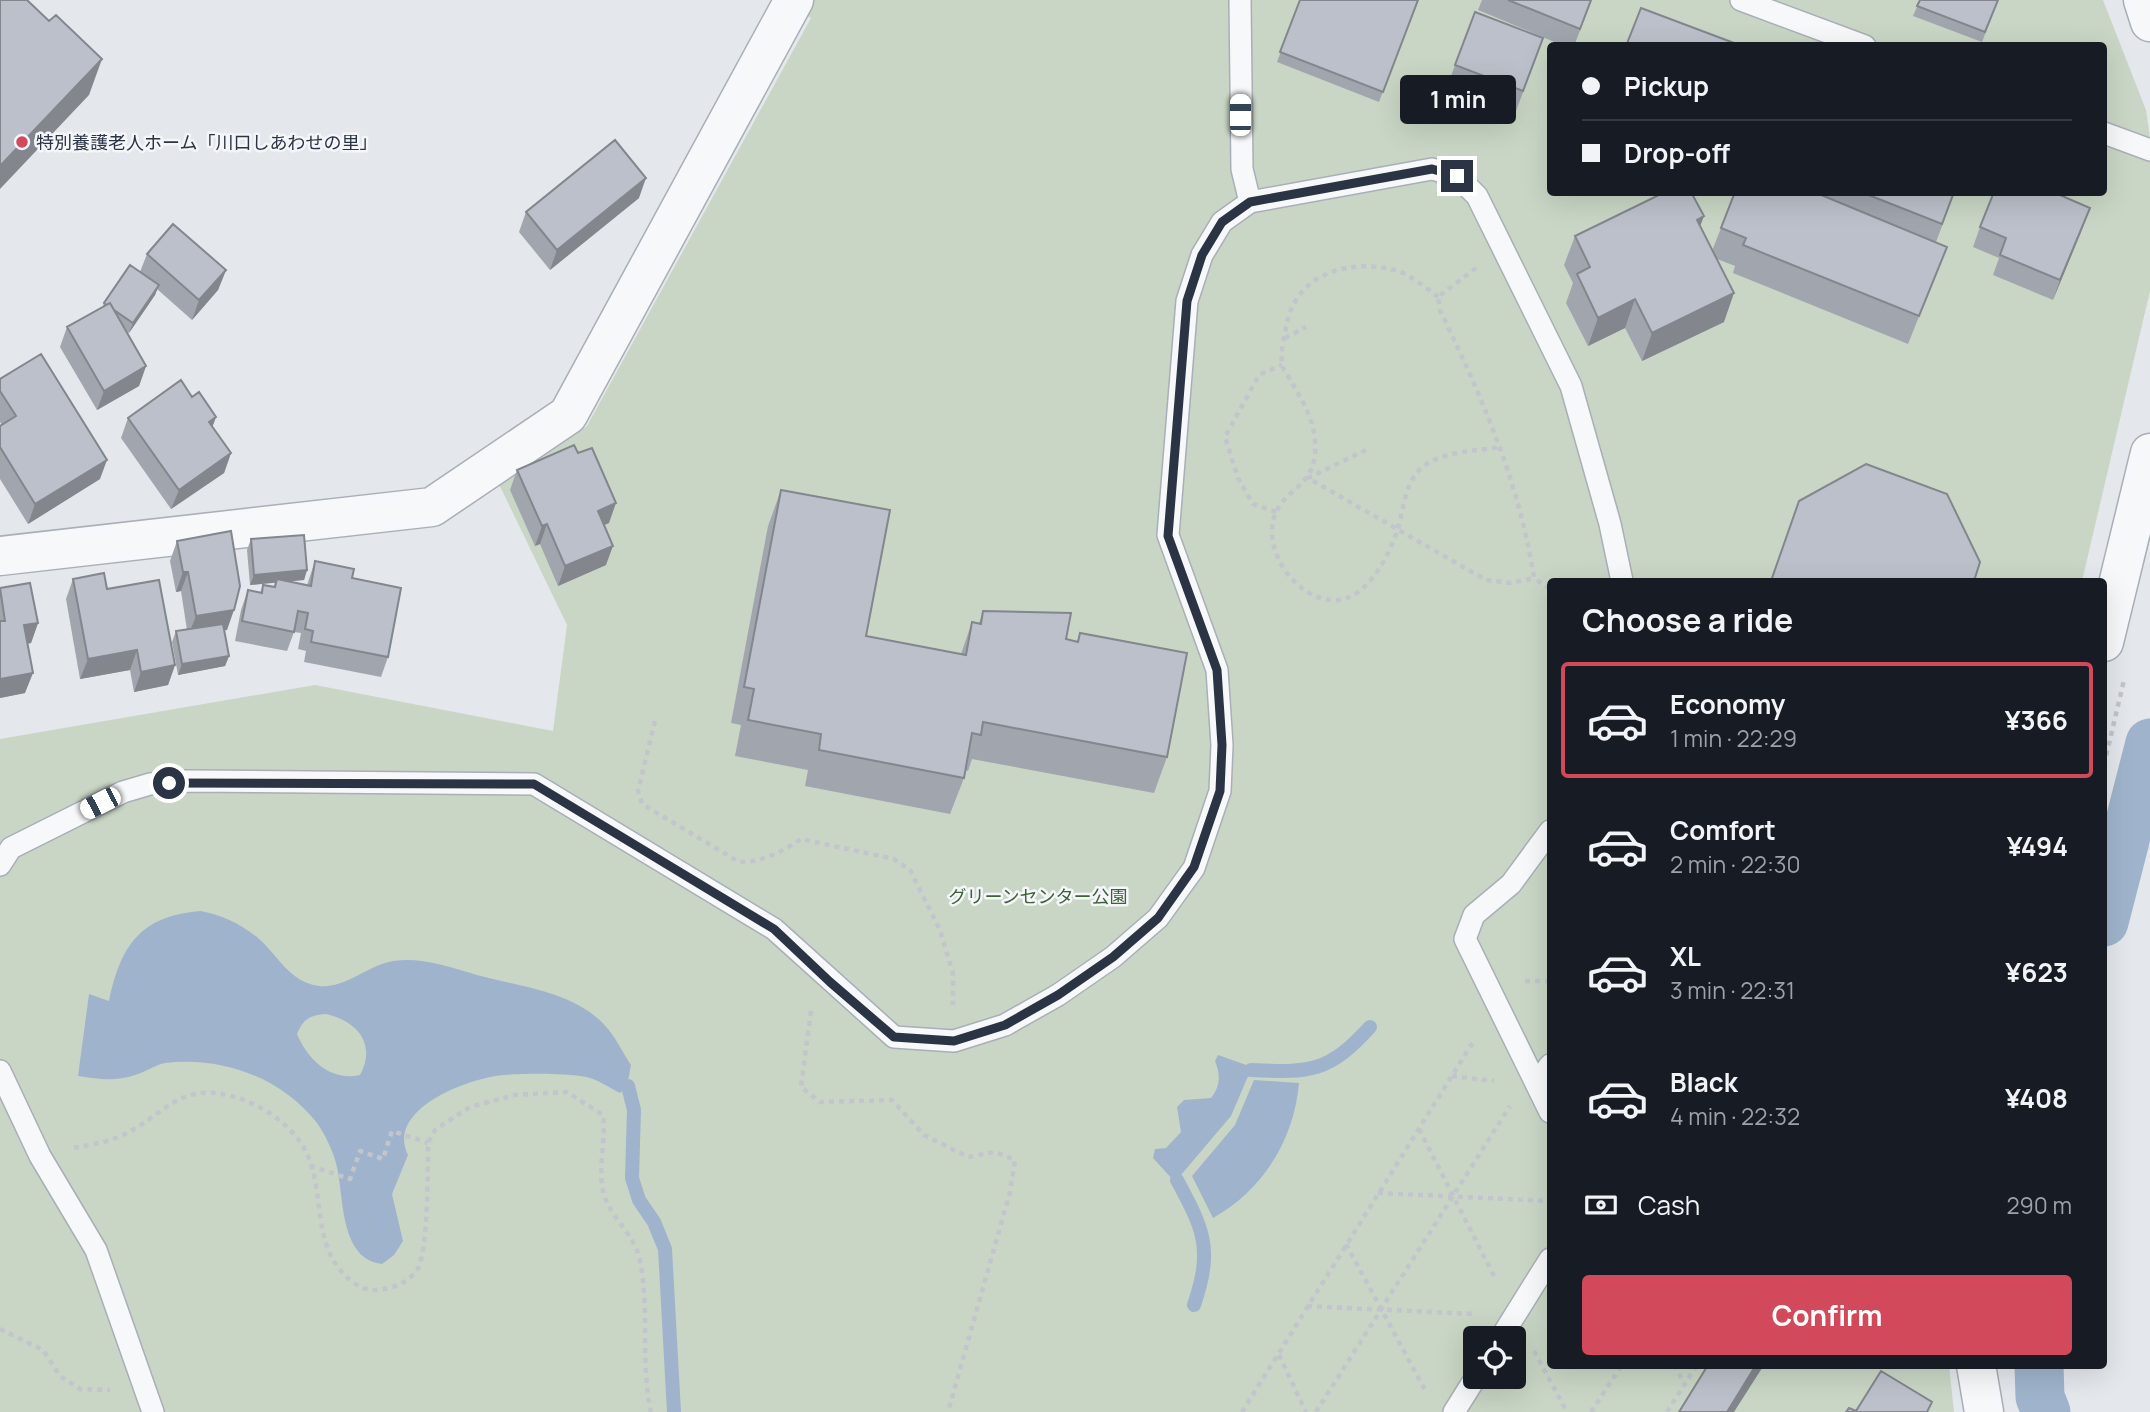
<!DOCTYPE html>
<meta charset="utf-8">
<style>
body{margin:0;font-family:Manrope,"Noto Sans JP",sans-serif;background:#20242c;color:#f1f3f6;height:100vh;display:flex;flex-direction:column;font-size:26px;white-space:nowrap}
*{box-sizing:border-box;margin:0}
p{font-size:23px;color:#9ea1a6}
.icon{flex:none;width:38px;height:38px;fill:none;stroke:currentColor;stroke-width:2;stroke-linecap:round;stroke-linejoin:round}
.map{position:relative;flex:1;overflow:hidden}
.details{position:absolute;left:1547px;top:578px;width:560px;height:791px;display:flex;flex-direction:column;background:#171b24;border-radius:7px;box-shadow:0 7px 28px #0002}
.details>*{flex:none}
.top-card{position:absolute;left:1547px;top:42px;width:560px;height:154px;border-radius:7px;box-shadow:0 7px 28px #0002;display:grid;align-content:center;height:154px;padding:0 35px;background:#171b24}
.tools{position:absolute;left:1463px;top:1326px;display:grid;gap:14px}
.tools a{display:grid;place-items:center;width:63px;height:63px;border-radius:7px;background:#171b24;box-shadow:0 7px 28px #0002;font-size:35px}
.end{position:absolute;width:32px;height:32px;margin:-16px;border:9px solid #2b3445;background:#fff;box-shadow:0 0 0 4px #fff}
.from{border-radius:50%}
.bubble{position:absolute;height:49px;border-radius:7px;background:#171b24;box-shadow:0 7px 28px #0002;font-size:23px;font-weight:700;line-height:49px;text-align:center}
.car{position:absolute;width:21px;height:42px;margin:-21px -10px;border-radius:9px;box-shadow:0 0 5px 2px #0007;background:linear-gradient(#fff 24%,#345 0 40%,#fff 0 76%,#345 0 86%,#fff 0)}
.top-card b{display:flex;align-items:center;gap:24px;height:66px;font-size:26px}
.top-card b+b{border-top:2px solid #363941}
.top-card i{width:18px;height:18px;background:#f1f3f6}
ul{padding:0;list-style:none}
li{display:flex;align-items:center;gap:21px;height:116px;margin:0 14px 10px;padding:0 21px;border:4px solid transparent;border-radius:7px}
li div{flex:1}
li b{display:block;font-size:26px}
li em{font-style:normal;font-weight:700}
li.on{border-color:#d1495b}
li>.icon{width:63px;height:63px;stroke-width:1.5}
h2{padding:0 35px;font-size:32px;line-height:84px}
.pay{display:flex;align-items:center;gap:18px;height:77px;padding:0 35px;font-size:26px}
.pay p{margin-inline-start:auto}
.primary-button{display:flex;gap:14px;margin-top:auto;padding:14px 35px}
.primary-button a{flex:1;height:80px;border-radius:7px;background:#d1495b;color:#fff;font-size:28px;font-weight:700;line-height:80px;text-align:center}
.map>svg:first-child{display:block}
.green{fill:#c9d6c5;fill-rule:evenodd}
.water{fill:#9fb4cc;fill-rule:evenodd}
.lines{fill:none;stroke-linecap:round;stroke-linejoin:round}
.stream{stroke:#9fb4cc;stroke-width:14}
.canal{stroke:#9fb4cc;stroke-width:49}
.lane-casing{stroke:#a9aeb7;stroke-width:24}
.street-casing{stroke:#a9aeb7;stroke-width:41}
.path{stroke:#c2c5cb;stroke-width:4.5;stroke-dasharray:5 5;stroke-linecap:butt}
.lane{stroke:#f7f8fa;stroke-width:21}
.street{stroke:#f7f8fa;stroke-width:38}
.wall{fill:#a1a5ae}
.shaded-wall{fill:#83868d}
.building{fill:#bbc0ca;stroke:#83868d;stroke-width:2}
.route{stroke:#2b3445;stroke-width:9}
.poi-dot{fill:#d1495b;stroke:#f4f6f9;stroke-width:2.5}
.labels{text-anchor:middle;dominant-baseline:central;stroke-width:5;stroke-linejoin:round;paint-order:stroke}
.poi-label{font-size:18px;fill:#2b3445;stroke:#f4f6f9;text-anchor:start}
.park-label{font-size:18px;fill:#3f6138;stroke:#f4f6f9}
</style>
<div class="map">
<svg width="2150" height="1412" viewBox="0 0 2150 1412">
<rect width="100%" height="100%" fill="#e4e7ec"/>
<!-- green -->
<path class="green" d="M780 0H2103L2146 110 2150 138V291L2082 581H1550V1365H1949L1954 1412H0V739L315 685 553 731 567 625 497 480 587 426 811 18ZM1550 46H2104V192H1550ZM1475 1339H1514V1377H1475Z"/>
<!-- water -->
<path class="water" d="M201 911C222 915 241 924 258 938 278 955 289 982 319 986 345 989 368 965 393 961 423 957 449 967 477 975 520 987 577 991 608 1029 617 1040 623 1053 631 1065L627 1086 620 1093C610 1088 597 1079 586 1077 568 1073 524 1073 505 1075 470 1077 385 1109 408 1155L392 1194 403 1241 394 1255 382 1264C340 1259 344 1199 337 1167 334 1153 325 1134 317 1123 281 1077 221 1056 165 1063 155 1065 145 1072 135 1075 115 1082 99 1079 78 1076L89 994 109 1001C121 945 140 916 201 911ZM326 1014C357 1021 377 1044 360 1075 331 1082 307 1059 297 1034 303 1019 310 1015 326 1014Z
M1218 1055 1252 1067 1231 1116 1175 1182 1153 1158 1155 1149 1166 1148 1181 1132 1177 1107 1184 1100 1211 1098C1220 1086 1221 1076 1215 1061Z
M1254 1080 1299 1083C1294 1140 1263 1190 1213 1218L1192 1176 1235 1125Z"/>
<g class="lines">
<!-- stream -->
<path class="stream" d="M1251 1070C1311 1073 1329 1072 1370 1027
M628 1086 634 1110 632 1178 639 1200 654 1222 665 1249 674 1412
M1177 1180C1204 1230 1213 1249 1194 1305"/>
<!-- canal -->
<path class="canal" d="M2104 922 2150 743
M2039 1365 2040 1397 2046 1412"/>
<defs>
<path id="lane" d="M1240 0 1242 169 1250 202
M1741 0 1865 46
M2104 133 2150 150
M1550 831 1511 884 1474 915 1465 939 1550 1112
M0 865 11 848 123 792 150 784 187 781 534 784 774 929 894 1037 954 1041 1005 1025 1058 995 1113 957 1158 918 1194 868 1220 791 1222 745 1217 670 1168 535 1187 301 1202 255 1222 222 1250 202 1432 169 1457 176 1477 196 1571 386 1610 524 1622 581
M0 1071 40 1156 96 1250 153 1412
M1548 1086 1536 1084 1550 1065
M1500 1339 1550 1259
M1454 1412 1476 1377"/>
<path id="street" d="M2143 0 2150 22
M0 556 432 507 568 415 794 0
M2104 642 2150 453
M1976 1365 1984 1412"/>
</defs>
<!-- lane casing -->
<use href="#lane" class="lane-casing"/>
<!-- street casing -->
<use href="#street" class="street-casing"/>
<!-- path -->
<path class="path" d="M1476 268 1438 297 1440 310C1482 398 1519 481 1534 578L1550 589
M1438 297C1426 288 1412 276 1398 271 1353 258 1299 271 1287 322 1285 334 1280 351 1282 364 1283 370 1289 377 1292 383 1303 402 1313 418 1315 441 1319 485 1288 486 1276 512 1260 547 1294 597 1330 600 1365 604 1389 557 1398 528 1404 509 1405 479 1424 466 1443 451 1477 451 1501 447
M1285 338 1306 327
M1366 450 1308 478 1486 580 1511 583 1534 578
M1276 512 1253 504 1238 478 1225 437 1259 375 1282 365
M655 721 638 791 642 804 739 862C760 863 784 851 801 839L894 859 910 870 940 930 953 974V1005
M2104 765 2124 680
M1525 981H1550
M811 1011 801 1087 820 1102 892 1100 924 1135 968 1157 995 1152 1015 1160 1010 1192 948 1412
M1452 1076 1494 1081
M1419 1129 1495 1278
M74 1148C88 1145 103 1143 116 1138 160 1121 176 1081 231 1096 258 1103 285 1120 301 1143 323 1176 314 1221 331 1256 338 1271 357 1291 375 1290 391 1289 407 1284 417 1270 428 1255 428 1166 428 1143L435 1130 470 1107 515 1095 567 1092 603 1115C606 1141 598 1166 603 1191 609 1218 635 1233 640 1261 650 1311 640 1362 651 1412
M310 1166 350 1179 360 1151 383 1159 392 1131 428 1143
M1378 1193 1550 1201
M1346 1244 1425 1390
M1307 1306 1473 1314
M0 1329 43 1350 60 1376 80 1389 110 1390
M1534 1351 1567 1412
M1279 1355 1306 1412
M1674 1365 1685 1385
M1242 1412 1475 1039
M1316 1412 1510 1106
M1591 1412 1622 1365
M1667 1412 1697 1365"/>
<!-- lane -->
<use href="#lane" class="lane"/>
<!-- street -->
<use href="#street" class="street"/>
</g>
<!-- wall -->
<path class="wall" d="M1300 0H1418L1379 102 1277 62Z
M1482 0H1592L1574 46H1564L1478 10Z
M1920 0H1998L1982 42 1913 16Z
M1475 12 1543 38 1516 111 1448 84Z
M1735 192H1955L1936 242 1947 247 1908 344 1733 273 1735 266 1717 259 1724 322 1642 361 1625 328 1588 346 1566 303 1573 283 1564 265 1575 236 1700 226 1712 251Z
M639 198 550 270 519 232 526 212Z
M1980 227H2083L2053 300 1993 275 1999 258 1973 247Z
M147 254 226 270 218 290 192 320 157 289 155 295 129 333 126 331 146 366 139 386 97 410 60 347 67 327 103 306 104 303 140 272Z
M0 379 100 479 28 524 0 479V426L2 425 0 422Z
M192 397 216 417 212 427 231 453 224 473 171 509 121 438 128 418Z
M517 470 609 523 604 525 606 565 558 586 540 544 535 546 510 490Z
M781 490 866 636 961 654 972 622 979 623 983 611 1066 639 1077 641 1080 633 1167 757 1154 793 972 759 968 771 965 770 964 778 950 814 805 786 808 770 735 756 741 725 731 723 768 526Z
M251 539 307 570 304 580 289 581 307 585 315 561 352 578 388 657 381 677 304 662 306 651 298 649 301 633 294 632 287 651 235 641 241 610 248 590 260 593 263 585 274 586 275 582 250 585 247 550Z
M177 541 227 630H224L229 656 225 666 178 675 172 642 176 631 187 630 181 591 176 592 170 561Z
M73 579 107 589 175 665 168 685 134 692 130 670 80 679 66 599Z
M0 588 38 623 31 643 27 644 25 693 0 698Z"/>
<!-- shaded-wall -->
<path class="shaded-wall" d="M102 59 89 95 0 189V166Z
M646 178 639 198 550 270 557 250Z
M2090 208 2083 227 2053 300 2060 280Z
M1704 216 1693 245 1697 220Z
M226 270 218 290 192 320 199 300Z
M159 285 155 295 129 333 133 323Z
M1734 293 1724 322 1642 361 1652 333Z
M1635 299 1625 328 1588 346 1598 318Z
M146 366 139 386 97 410 104 391Z
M216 417 209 436V422Z
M231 453 224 473 171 509 179 490Z
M107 460 100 479 28 524 35 504Z
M616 503 609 523 590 531 598 511Z
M547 524 540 544 535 546 542 526Z
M613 546 606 565 558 586 565 566Z
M307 570 304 580 250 585 254 575Z
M183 572H188L181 591 176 592Z
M234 610 227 630 188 636 196 616Z
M38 623 31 643 16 645 24 625Z
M137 650 130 670 80 679 88 659Z
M229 656 225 666 178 675 182 664Z
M175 665 168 685 134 692 141 672Z
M33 673 25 693 0 698V679Z
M1756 1365H1764L1734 1412H1727Z"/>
<!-- building -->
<path class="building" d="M0 0H27L49 21 56 15 102 59 0 166Z
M1300 0H1418L1383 92 1280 52Z
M1508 0H1591L1580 29Z
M1920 0H1998L1985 32 1917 6Z
M1641 8 1742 46H1626Z
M1475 12 1543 38 1523 91 1455 65Z
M615 140 646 178 557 250 526 212Z
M1665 192H1691L1704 216 1697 220 1734 293 1652 333 1635 299 1598 318 1577 274 1590 267 1575 236Z
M1735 192H1814L1947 247 1919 316 1743 245 1746 238 1721 228Z
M1861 192H1954L1942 224Z
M1994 192H2053L2090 208 2060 280 2000 255 2006 238 1980 227Z
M173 224 226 270 199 300 147 254Z
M130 265 159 285 133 323 114 310 110 303 106 305 104 303Z
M110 303 146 366 104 391 67 327Z
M41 354 107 460 35 504 0 447V426L16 416 0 391V379Z
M181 380 192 397 199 392 216 417 209 422 231 453 179 490 128 418Z
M574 445 578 453 592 448 616 503 598 511 613 546 565 566 547 524 542 526 517 470Z
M1866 464 1947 494 1980 562 1974 581H1771L1799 501Z
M781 490 890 510 866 636 966 655 972 622 981 624 983 611 1071 613 1066 639 1078 642 1080 633 1187 653 1167 757 983 722 981 735 972 733 964 778 819 750 821 734 748 720 754 689 744 687Z
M231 531 240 586 234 610 196 616 188 572H183L177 541Z
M304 535 307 570 254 575 251 539Z
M315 561 354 569 352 578 401 588 388 657 311 642 313 631 305 629 308 613 298 611 294 632 242 621 248 590 262 593 263 585 275 587 277 579 311 586Z
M104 573 107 589 159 580 175 665 141 672 137 650 88 659 73 579Z
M30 583 38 623 24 625 33 673 0 679V621H5L0 588Z
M223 624 229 656 182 664 176 631Z
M1708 1365H1756L1727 1412H1679Z
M1881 1371 1932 1402 1927 1412H1846L1849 1408 1856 1411Z"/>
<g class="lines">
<!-- route -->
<path class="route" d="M169 783 534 784 774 929 830 982 894 1037 954 1041 1005 1025 1058 995 1113 957 1158 918 1194 867 1220 791 1222 745 1217 670 1168 536 1187 301 1202 255 1222 222 1250 202 1432 169 1457 176"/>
</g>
<!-- markers -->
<circle class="poi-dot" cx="22" cy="142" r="7"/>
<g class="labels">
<!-- poi labels -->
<g class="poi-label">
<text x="36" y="142">特別養護老人ホーム「川口しあわせの里」</text>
</g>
<!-- park labels -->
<g class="park-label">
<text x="1038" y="896">グリーンセンター公園</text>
</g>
</g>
</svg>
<div class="tools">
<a><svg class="icon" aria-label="locate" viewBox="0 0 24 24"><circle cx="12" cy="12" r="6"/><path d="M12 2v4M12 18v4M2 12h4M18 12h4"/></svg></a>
</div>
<i class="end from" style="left:169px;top:783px"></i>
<i class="end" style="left:1457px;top:176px"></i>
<div class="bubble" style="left:1400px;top:75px;width:116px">1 min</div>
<i class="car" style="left:1240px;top:115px;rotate:0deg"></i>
<i class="car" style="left:100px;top:803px;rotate:243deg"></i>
<div class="top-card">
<b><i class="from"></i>Pickup</b>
<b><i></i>Drop-off</b>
</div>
<section class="details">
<h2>Choose a ride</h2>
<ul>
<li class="on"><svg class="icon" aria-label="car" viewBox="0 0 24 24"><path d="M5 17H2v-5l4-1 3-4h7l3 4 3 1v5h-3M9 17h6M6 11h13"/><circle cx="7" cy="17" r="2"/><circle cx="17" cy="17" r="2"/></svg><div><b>Economy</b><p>1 min · 22:29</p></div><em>¥366</em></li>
<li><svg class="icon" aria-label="car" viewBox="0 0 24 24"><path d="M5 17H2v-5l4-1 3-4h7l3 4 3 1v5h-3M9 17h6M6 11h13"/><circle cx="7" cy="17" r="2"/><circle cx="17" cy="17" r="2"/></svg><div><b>Comfort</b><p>2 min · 22:30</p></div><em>¥494</em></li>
<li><svg class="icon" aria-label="car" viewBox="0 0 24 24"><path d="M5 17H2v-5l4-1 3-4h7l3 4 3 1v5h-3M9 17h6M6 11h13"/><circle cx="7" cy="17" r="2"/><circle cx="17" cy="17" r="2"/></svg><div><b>XL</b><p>3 min · 22:31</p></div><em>¥623</em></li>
<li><svg class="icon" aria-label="car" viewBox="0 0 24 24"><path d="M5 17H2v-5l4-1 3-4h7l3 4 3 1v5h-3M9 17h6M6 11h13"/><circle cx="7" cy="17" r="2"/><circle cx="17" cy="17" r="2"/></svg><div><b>Black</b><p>4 min · 22:32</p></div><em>¥408</em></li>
</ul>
<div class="pay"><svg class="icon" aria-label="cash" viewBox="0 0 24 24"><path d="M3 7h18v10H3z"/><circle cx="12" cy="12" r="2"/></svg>Cash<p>290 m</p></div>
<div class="primary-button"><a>Confirm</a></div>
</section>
</div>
